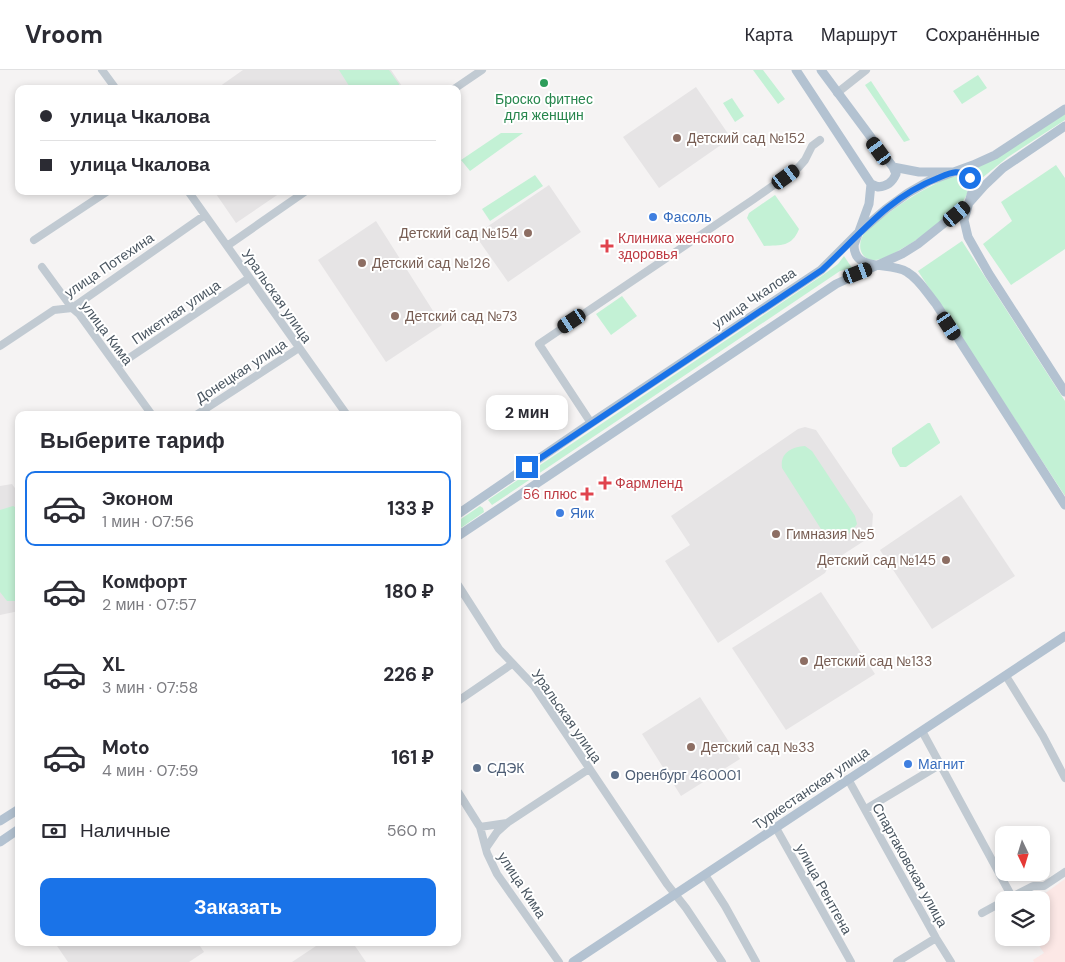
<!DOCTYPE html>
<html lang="ru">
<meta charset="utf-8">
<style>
body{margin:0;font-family:"DM Sans",sans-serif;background:#f2f2f3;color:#2b2b33;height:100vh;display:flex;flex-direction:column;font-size:19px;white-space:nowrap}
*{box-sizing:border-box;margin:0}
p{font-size:16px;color:#7c7c81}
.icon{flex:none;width:28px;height:28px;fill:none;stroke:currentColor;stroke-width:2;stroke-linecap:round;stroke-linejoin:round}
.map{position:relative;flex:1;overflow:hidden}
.details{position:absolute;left:15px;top:341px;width:446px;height:535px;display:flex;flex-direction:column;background:#fff;border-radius:10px;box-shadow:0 2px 8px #0003}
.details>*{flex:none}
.top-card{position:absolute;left:15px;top:15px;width:446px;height:110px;border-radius:10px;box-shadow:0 2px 8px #0003;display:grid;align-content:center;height:110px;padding:0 25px;background:#fff}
.needle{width:32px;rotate:176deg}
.fabs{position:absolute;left:995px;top:756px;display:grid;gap:10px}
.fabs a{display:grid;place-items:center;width:55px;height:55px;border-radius:10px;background:#fff;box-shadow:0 2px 8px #0003;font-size:25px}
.end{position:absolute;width:22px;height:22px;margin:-11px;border:6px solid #1a73e8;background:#fff;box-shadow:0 0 0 2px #fff}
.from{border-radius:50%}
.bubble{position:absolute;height:35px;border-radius:10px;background:#fff;box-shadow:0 2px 8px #0003;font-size:16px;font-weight:700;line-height:35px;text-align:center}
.car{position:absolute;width:15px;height:30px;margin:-15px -8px;border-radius:6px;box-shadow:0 0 4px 1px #0007;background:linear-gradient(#222 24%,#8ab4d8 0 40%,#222 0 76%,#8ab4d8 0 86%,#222 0)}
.top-card b{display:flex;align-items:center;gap:18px;height:48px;font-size:19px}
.top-card b+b{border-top:1px solid #e1e1e2}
.top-card i{width:12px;height:12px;background:#2b2b33}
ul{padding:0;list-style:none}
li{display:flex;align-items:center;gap:15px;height:75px;margin:0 10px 8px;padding:0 15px;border:2px solid transparent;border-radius:10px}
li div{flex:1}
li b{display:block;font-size:19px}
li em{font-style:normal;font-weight:700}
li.active{border-color:#1a73e8}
li>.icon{width:45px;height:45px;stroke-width:1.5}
h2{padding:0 25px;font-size:22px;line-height:60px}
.pay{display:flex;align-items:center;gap:12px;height:55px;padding:0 25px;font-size:19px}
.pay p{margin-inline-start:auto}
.primary-button{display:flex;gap:10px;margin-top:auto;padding:10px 25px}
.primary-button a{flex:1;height:58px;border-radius:10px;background:#1a73e8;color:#fff;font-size:20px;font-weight:700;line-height:58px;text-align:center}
header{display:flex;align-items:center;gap:30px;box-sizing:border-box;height:70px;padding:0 25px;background:#fff;border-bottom:1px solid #e1e1e2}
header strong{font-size:24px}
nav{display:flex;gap:28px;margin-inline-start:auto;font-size:18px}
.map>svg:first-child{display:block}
.education{fill:#e6e4e5}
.medical{fill:#fce8e6}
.green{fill:#c3f1d5}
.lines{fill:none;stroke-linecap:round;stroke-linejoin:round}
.minor{stroke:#c1cad2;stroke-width:8}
.major{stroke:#b3c2d1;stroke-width:9}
.route{stroke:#1a73e8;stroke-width:6}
.leisure-dot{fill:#2e9e5b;stroke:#fff;stroke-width:2}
.education-dot{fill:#8d6e63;stroke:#fff;stroke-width:2}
.shop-dot{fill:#3f7fe0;stroke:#fff;stroke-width:2}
.health-dot{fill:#e0444e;stroke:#fff;stroke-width:2}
.service-dot{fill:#5c6f8a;stroke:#fff;stroke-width:2}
.labels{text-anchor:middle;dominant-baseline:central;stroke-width:4;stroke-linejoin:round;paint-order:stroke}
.leisure-label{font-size:14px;fill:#27864d;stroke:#fff}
.education-label{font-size:14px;fill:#785e54;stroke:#fff;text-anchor:start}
.shop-label{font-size:14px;fill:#366cbe;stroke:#fff;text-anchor:start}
.health-label{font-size:14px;fill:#be3a42;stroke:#fff;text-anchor:start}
.street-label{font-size:14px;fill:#4a5661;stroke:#fff}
.service-label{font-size:14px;fill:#4e5e75;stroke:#fff;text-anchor:start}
</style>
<header>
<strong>Vroom</strong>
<nav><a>Карта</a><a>Маршрут</a><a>Сохранённые</a></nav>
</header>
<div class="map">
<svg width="1065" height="892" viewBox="0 0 1065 892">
<rect width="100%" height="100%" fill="#f5f3f3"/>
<!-- education -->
<path class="education" d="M243 0H391L404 19H216Z
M696 17 731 68 659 118 623 67Z
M549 115 581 162 508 212 475 165Z
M214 121H283L236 153Z
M376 151 442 255 386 292 318 190Z
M805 357 816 360 873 444 872 459 867 469 830 493 825 503 718 573 665 491 690 475 671 446 798 359Z
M12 414 19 424V541L0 545V416Z
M961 425 1015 506 932 559 880 480Z
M821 522 875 604 786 660 732 578Z
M700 627 740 689 681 726 642 664Z
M322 872 353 873 366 892H292Z
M55 873H198L204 882 189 892H68Z"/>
<!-- medical -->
<path class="medical" d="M1065 809V892H1034L1033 890 1044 883 1034 868H1041V830H1024L1037 829Z"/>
<!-- green -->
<path class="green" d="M339 0H389L399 14V19H351Z
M753 0H763L785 29 778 34Z
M978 5 987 18 962 34 953 21Z
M871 11 910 70 904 72 865 15Z
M732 28 744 46 735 52 723 33Z
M1065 42V50L1008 87 982 108 976 98 999 86Z
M501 63H523L470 101 461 90Z
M1056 95 1065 108V179L1011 215 983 174 1012 151 1001 132Z
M535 105 543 116 490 151 482 139Z
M951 107H958L967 113C968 119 968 123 965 128 957 145 900 183 881 189 861 195 854 175 866 161 892 139 920 119 951 107Z
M775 125 799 159C792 177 781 175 764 176L747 148 749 143Z
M962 171 1065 331V426L918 201Z
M844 186 852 198 840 201 492 435 488 430 823 205 838 194Z
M622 226 637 246 611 265 596 244Z
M928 353H930L940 372V373L906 397H900L892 383V378Z
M805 376 812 381 855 446 857 454C849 466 842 470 828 470L782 398C780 383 791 377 805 376Z
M13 436 19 439V531H7L0 522V440Z
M480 436 483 438 484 442 458 460V451Z"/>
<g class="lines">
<!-- minor -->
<path class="minor" d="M102 0 116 19
M454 19 482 0
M837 23 866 0
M188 121 347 345
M34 170 108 121
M227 176 306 121
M42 197 72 238 79 244 152 345
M0 276 54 240 72 238 205 145
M117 296 249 208
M196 345 299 278
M591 353 539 274 754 129 798 98 805 90 812 76 820 70
M458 515 499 579 534 616 667 814 686 838 722 892
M1006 606 1043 666 1065 708
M458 631 512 594
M922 661 1012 827
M848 709 936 868 951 892
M458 722 480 757 487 783 497 804 559 892
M866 739 941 694
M480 757 507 753
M776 758 851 892
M486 778 497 762 507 753 589 699
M705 805 725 836 756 892
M1006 830 1033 816H1044L1065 802
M982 843 1004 831
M897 892 936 868"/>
<!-- major -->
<path class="major" d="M796 0 871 114 869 134 854 175C854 203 890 191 907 202 919 209 927 223 936 234L1065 435
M821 0 893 97 919 102H961L970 108 973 118 964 150 968 167 989 204 1065 322
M871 114 878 117C887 116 892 113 896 104L893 97
M458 444 591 353 821 200 857 164 886 139 908 123 929 111 973 95 995 85 1065 39
M458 466 836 214 902 184 918 174 968 134 984 116 1003 98 1065 56
M0 751 19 739
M0 772 19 759
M573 892 1065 566"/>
</g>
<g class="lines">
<!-- route -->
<path class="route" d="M527 397 822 200C860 165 887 128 938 108 950 103 960 98 970 108"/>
</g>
<!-- markers -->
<circle class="leisure-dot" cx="544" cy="13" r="5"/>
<g class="education-dot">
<circle cx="677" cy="68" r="5"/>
<circle cx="528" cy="163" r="5"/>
<circle cx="362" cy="193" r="5"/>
<circle cx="395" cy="246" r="5"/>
<circle cx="776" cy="464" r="5"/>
<circle cx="946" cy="490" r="5"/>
<circle cx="804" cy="591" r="5"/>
<circle cx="691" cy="677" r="5"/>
</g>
<g class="shop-dot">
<circle cx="653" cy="147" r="5"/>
<circle cx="560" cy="443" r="5"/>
<circle cx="908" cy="694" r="5"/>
</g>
<g class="health-dot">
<path d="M604.5 168.5h5v5h5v5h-5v5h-5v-5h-5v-5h5z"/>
<path d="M602.5 405.5h5v5h5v5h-5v5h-5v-5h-5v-5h5z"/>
<path d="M584.5 416.5h5v5h5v5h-5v5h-5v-5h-5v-5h5z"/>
</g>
<g class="service-dot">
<circle cx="477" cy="698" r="5"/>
<circle cx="615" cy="705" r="5"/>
</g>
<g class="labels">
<!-- leisure labels -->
<g class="leisure-label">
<text x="544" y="29">Броско фитнес<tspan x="544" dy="16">для женщин</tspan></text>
</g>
<!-- education labels -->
<g class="education-label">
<text x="687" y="68">Детский сад №152</text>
<text x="518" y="163" text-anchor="end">Детский сад №154</text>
<text x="372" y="193">Детский сад №126</text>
<text x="405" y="246">Детский сад №73</text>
<text x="786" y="464">Гимназия №5</text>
<text x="936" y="490" text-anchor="end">Детский сад №145</text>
<text x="814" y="591">Детский сад №133</text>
<text x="701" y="677">Детский сад №33</text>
</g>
<!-- shop labels -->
<g class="shop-label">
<text x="663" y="147">Фасоль</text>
<text x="570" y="443">Яик</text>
<text x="918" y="694">Магнит</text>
</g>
<!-- health labels -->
<g class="health-label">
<text x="618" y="168">Клиника женского<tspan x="618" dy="16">здоровья</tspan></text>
<text x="615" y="413">Фармленд</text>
<text x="577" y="424" text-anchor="end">56 плюс</text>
</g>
<!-- street labels -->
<g class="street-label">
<text transform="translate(109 195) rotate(-34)">улица Потехина</text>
<text transform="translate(277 226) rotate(55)">Уральская улица</text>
<text transform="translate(754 228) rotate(-34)">улица Чкалова</text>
<text transform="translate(176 242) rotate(-34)">Пикетная улица</text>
<text transform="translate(107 263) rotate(53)">улица Кима</text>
<text transform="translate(241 301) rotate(-33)">Донецкая улица</text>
<text transform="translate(567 646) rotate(55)">Уральская улица</text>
<text transform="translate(811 718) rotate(-34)">Туркестанская улица</text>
<text transform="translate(910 795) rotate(61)">Спартаковская улица</text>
<text transform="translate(522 815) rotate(57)">улица Кима</text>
<text transform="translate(824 819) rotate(61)">улица Рентгена</text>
</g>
<!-- service labels -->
<g class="service-label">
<text x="487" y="698">СДЭК</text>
<text x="625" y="705">Оренбург 460001</text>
</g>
</g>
</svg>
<div class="fabs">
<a><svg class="needle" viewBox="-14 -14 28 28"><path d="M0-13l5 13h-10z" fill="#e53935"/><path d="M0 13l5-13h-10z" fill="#7c7c81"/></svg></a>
<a><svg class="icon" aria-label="layers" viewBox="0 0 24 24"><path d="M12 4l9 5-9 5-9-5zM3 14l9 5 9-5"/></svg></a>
</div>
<i class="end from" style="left:970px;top:108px"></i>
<i class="end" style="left:527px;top:397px"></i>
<div class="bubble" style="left:486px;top:325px;width:82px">2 мин</div>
<i class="car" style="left:879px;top:81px;rotate:324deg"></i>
<i class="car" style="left:786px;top:107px;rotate:54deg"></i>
<i class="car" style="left:957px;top:144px;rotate:50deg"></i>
<i class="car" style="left:858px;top:203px;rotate:69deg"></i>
<i class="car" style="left:572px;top:251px;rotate:236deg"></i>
<i class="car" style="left:949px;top:256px;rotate:147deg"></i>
<div class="top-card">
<b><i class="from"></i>улица Чкалова</b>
<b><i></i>улица Чкалова</b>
</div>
<section class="details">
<h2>Выберите тариф</h2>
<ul>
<li class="active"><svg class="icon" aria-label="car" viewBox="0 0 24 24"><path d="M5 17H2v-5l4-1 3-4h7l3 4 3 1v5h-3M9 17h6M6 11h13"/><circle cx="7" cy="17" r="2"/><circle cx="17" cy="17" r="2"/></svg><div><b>Эконом</b><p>1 мин · 07:56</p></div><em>133 ₽</em></li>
<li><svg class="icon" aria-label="car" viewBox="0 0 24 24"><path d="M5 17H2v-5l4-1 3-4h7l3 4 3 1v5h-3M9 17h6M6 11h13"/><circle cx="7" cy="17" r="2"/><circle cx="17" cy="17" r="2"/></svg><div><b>Комфорт</b><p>2 мин · 07:57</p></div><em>180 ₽</em></li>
<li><svg class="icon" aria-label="car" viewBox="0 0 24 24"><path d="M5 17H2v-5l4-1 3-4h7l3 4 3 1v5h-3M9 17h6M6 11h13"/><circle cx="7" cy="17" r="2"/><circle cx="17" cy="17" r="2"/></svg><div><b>XL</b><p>3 мин · 07:58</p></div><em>226 ₽</em></li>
<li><svg class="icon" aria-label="car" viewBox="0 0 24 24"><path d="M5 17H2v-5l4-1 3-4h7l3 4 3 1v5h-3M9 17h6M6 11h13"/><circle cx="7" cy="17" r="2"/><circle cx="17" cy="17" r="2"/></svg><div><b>Moto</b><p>4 мин · 07:59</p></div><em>161 ₽</em></li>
</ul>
<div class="pay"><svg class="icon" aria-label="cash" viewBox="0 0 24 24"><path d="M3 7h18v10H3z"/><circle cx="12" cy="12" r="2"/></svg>Наличные<p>560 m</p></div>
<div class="primary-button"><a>Заказать</a></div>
</section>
</div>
